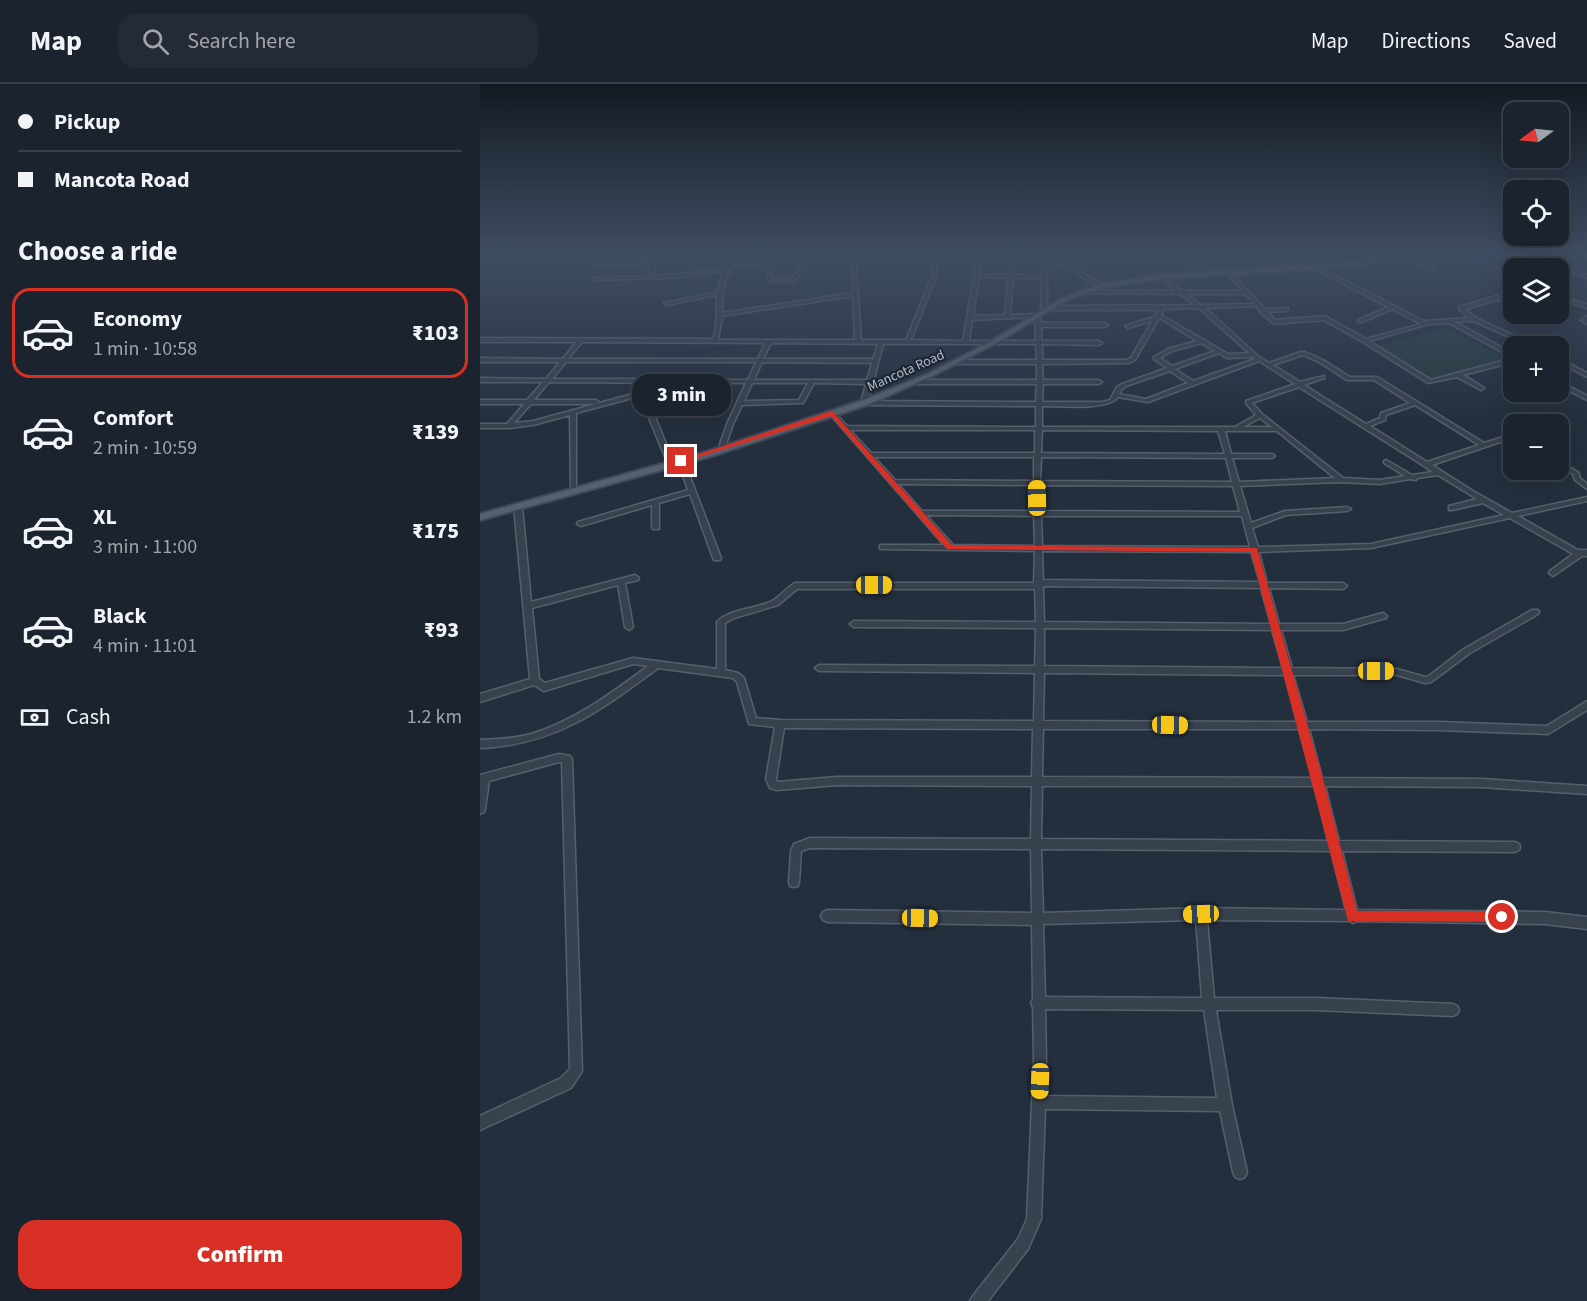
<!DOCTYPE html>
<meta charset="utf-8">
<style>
body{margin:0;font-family:"Source Sans 3",sans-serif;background:#242b36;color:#f1f3f6;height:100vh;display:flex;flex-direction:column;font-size:22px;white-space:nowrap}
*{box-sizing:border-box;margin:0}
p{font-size:20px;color:#a0a4aa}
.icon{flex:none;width:33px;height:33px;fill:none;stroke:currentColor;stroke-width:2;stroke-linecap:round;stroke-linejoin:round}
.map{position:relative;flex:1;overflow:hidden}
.panel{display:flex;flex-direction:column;background:#1b232e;width:480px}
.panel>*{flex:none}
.banner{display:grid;align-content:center;height:132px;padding:0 18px;background:#1b232e}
.needle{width:39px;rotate:255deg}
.buttons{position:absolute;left:1023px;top:18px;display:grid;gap:12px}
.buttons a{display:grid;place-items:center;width:66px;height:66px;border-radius:12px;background:#1b232e;box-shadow:0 6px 24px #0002,0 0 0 2px #39404a;font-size:30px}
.end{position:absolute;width:27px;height:27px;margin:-14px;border:8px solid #d93025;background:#fff;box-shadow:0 0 0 3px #fff}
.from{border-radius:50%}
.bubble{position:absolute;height:42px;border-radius:18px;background:#1b232e;box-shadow:0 6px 24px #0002,0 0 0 2px #39404a;font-size:20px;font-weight:800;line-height:42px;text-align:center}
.car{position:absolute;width:18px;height:36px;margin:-18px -9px;border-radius:8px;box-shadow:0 0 4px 2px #0007;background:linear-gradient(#f5c518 24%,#345 0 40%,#f5c518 0 76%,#345 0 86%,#f5c518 0)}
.banner b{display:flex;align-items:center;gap:21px;height:57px;font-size:22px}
.banner b+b{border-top:2px solid #39404a}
.banner i{width:15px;height:15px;background:#f1f3f6}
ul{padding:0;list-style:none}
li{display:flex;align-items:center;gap:18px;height:90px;margin:0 12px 9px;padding:0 6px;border:3px solid transparent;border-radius:18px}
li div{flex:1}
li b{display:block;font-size:22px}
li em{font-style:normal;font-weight:800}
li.active{border-color:#d93025}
li>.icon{width:54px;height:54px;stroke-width:1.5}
h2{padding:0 18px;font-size:27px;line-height:72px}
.pay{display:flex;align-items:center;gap:15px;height:66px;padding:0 18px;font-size:22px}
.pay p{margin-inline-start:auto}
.action{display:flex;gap:12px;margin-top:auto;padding:12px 18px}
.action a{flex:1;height:69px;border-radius:18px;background:#d93025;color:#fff;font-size:24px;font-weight:800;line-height:69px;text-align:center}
header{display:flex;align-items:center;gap:36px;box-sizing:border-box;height:84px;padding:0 30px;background:#1b232e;border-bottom:2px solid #39404a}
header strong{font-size:28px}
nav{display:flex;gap:33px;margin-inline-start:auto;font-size:21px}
.search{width:420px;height:54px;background:#242b36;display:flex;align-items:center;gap:15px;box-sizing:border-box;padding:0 21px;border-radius:18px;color:#a0a4aa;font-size:22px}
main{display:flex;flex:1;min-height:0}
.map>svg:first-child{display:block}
.green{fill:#263c3f}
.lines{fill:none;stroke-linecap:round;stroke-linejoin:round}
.minor-casing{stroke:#565f6c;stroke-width:3}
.major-casing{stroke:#414a57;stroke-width:4}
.minor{fill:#38414e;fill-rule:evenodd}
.major{fill:#56606e;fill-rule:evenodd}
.route{fill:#d93025}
.labels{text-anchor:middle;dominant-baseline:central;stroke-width:4.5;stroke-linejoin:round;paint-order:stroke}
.far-street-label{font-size:14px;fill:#b4bcc9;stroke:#1d2633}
</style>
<header>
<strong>Map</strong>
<div class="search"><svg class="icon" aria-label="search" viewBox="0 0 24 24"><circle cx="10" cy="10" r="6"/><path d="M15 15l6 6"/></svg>Search here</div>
<nav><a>Map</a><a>Directions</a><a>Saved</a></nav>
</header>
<main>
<section class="panel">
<div class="banner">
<b><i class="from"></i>Pickup</b>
<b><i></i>Mancota Road</b>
</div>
<h2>Choose a ride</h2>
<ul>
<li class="active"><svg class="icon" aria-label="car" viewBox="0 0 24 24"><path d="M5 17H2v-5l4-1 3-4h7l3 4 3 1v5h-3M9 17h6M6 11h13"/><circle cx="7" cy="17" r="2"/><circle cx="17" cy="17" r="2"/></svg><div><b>Economy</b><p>1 min · 10:58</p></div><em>₹103</em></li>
<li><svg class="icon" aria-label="car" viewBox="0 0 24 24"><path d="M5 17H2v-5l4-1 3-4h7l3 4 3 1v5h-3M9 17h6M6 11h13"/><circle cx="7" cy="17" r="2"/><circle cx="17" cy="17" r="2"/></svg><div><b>Comfort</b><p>2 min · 10:59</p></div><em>₹139</em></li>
<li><svg class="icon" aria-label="car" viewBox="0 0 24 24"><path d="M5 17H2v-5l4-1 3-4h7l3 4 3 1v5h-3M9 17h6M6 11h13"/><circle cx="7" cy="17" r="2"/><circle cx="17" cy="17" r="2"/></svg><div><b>XL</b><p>3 min · 11:00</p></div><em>₹175</em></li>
<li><svg class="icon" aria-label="car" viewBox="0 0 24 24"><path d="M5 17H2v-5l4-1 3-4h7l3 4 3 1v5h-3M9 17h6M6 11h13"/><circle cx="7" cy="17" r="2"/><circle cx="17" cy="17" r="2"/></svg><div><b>Black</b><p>4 min · 11:01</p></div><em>₹93</em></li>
</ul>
<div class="pay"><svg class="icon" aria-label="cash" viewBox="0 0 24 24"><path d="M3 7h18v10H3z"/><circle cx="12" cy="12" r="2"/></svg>Cash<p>1.2 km</p></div>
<div class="action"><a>Confirm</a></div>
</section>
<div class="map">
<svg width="1107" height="1217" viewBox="0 0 1107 1217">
<rect width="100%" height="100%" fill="#242f3e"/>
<!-- green -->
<path class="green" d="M967 244 1026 275 951 296 897 262Z"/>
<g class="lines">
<defs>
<path id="minor" d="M174 169H178L173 192 245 186 248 179 261 169H266L256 179 285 180V181L283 182 253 181C242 197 242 211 242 229L373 209 372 181 376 180 381 256H426L453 190 452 175 456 174 457 190 431 256 483 257 498 169H502L499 191H529L531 169H535L533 191 562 192 563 169H567V182L592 183 586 169H590L598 186 622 201V203H618L594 188 593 185 567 184V228L564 230 561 228 562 194H533L530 231 560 230 561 239H625L628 241 625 243H561V257H619L622 259 619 261 562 260V276H646L651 274 672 237 648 244 645 242 674 233 679 226H571L568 224 571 222 715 221 700 210 604 209 602 208 604 207H696L678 194V192H680L702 207H763L746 188 750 187 785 225 808 224V226L806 227 788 228 795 236 845 232 886 255 941 240 912 225 882 238H878V236L908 223 833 184H829L813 169H818L833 182H837L944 237 989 234 979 225V223L1016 212 1034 216V219L1016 216 985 225 996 234 1055 261V262H1050L993 237 975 238 1034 270V278L983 291 1003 303 1004 304 1001 306 977 293 948 299 883 258 844 236 794 240 780 228 777 222 725 224 778 272 789 279 821 268H825L843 276 870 293H897L1004 359 1026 352 1034 351V355H1029L952 381 993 407 1032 429 1107 413V417L1038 432 1098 466H1107V472H1102L1073 492 1069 489 1070 487 1093 470 1030 434 891 464 779 468 787 499H863L867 502 863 505 789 504 799 540H863L903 529 907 532 906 534 863 546H801L812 584 917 585 945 593 949 592 984 565 1052 526H1058L1059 528 1058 530 990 569 951 598 945 599 917 591H813L827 638H959L1067 642 1107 617V626L1068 650 959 646 829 645 842 694 1002 695 1107 702V710L1002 703 845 702 859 757 1035 758 1039 760 1040 763 1039 766 1035 768 862 767 877 826 1065 828 1107 833V845L1065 840 876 837 873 839 870 837 727 836 734 914H836L973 920 977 922 979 926 977 930 973 932 836 926H736L752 1021 767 1088 765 1093 760 1095 755 1093 753 1088 740 1027 565 1025 561 1135 548 1165 508 1217H490L493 1212 538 1155 547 1135 554 975 553 923 551 919 553 915 552 841 347 838 343 836 341 832 343 828 347 826 552 829 551 765 330 764 321 767 319 798 318 802 314 803 310 802 309 798 311 767 314 760 330 754 551 755 552 702 357 701 297 706 290 704 286 695 295 643 269 640 257 598 253 594 178 584C120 627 75 661 0 664V656C17 655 34 655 51 650 94 637 132 609 168 582L153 580 64 607 54 601 0 618V610L50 595 34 422 38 420 42 422 51 518 155 491 159 494 158 496 145 499 153 543 149 546 145 543 138 501 52 524 59 595 65 599 153 574 237 585V538C251 524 274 526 292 517 300 513 306 504 315 499H554L555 467 400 465V461H464L349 329 354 328 367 342 556 343V322L384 321 381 319 386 300 334 299 323 319 262 321 253 340 244 366 241 368 238 366 247 340 266 299H208L166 310 194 380 193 381 191 382 188 380 160 312 96 329V406L95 407H91L90 331 53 341 29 344H0V340H27L44 320H0V316H47L63 298H0V294L66 295 80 278H0V274L83 275 96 258H0V254L233 255 236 243 237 211 187 221 184 219 238 208 239 200 243 188 189 194 114 196 112 195 114 194 168 192 171 179 115 182 113 181 115 180 172 176ZM499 193 528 194 525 231 493 232ZM706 210H766L774 220 721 221ZM373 212 375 256H238L242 232ZM719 224 720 225 769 269 748 270 681 231 684 225ZM555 233 556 257H489L492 236ZM680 234 717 257 688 265 674 273V275L687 284 642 300 637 303 630 316 622 318H562L563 300H619L622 298 619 296H563L562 280 649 279 655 276 678 236ZM969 239 1033 274 951 296 889 257 949 240ZM102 258 285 259 278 275H88ZM291 259 398 260 393 275H283ZM721 259 735 267 692 282 680 274 692 267ZM403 260H556L557 276H476L473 278 476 280H557V296H436L433 298 436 300H557L556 318 388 317ZM739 269 747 274 772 273 775 275 713 297 695 285ZM823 271 839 278 867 296H894L930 319 901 329 900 334 886 340 824 301 844 294V292L820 298 793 281ZM779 277 815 300 766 317V319L776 331 755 343H562V322C580 322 628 327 638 313L668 318ZM86 278H276L268 296 208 295 53 337 34 339 51 320H116L119 318 116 316H54L69 298 194 299 197 297 194 295H72ZM282 278 392 279 387 296H274ZM690 287 708 299 666 315 639 310 642 305 646 302ZM272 299H328L319 316 264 317ZM819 303 944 382 953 388 932 391 906 376 904 377V379L925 392 900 396 863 394 782 330 772 319ZM935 321 999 361 947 378 890 342 905 336 906 331ZM780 334 792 343H763ZM370 346H555V369H391ZM562 346 738 347 745 370 561 369ZM745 347H797L855 394 759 398 752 374H792L795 372 792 370H751ZM394 373H554V397L415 396ZM561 373 746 374 752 398 560 397ZM958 391 997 415 969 422V426H972L1003 419 1024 431 891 460 778 463 772 444 806 431 867 427 871 425 867 423 805 427 771 439 760 402 861 398 900 400 930 395 936 396 937 394ZM418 400 554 401V427H442ZM560 401 753 402 760 428 561 427ZM446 431 554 432 555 462 473 461ZM561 432H762L770 463 562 462ZM562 467 771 468 780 498 563 496ZM563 502 781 504 791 540 564 538ZM317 505H555L556 538 374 537 370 540 374 543 556 544 555 582 339 581 335 584 339 587 555 589 554 637 300 636 276 634 264 594 258 589 245 586V539L254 534 298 521ZM564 544 792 546 803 584 564 582ZM564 589 805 591 817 638 563 637ZM304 644 553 645 552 693H357L297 698 296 695ZM563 645H819L833 694 562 693ZM562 702H835L848 757 561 755ZM561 765 851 767 866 826 721 824 563 829ZM716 836 722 914 565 913 563 840ZM565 925 724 926 737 1014 565 1012 566 975Z
M337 169H342L322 186 315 197H290L288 196 286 188 288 187 290 188 292 195H312L318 184Z
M1029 169H1036L1107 191V194Z
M931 171H935L955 186 951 187 931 173Z
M1078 203 1082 204V206H1078Z
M1078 212 1107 220V224L1078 215Z
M1107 232V240L1101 236Z
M1078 274 1107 289V293L1078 278Z
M1078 296 1107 312V316L1078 301Z
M201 375 204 377 241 474 240 476H234L233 474 210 410 179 419V445H173L172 443V421L101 442 97 440 98 438 208 406 198 377Z
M1078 377 1098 388 1100 394 1107 400V405L1095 396 1093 390 1078 382Z
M79 670 90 672 92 675 102 987 91 1004 0 1046V1032L81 994 90 985 82 678H79L9 697 5 725 4 728 0 730V691Z"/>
<path id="major" d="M949 169H968L835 185 680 195 621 204 587 216 516 259 452 292 387 321 232 372 0 436V430L226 368 381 317 448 290 512 257 583 214 618 201 680 191 835 181Z"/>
</defs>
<!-- minor casing -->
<use href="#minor" class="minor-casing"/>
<!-- major casing -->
<use href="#major" class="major-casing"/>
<!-- minor -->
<use href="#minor" class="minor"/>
<!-- major -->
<use href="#major" class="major"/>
</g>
<!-- sky -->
<linearGradient id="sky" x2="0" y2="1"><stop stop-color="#141a22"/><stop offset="0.5" stop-color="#3f4d63"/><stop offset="1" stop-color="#3f4d63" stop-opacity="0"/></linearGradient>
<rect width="1107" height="340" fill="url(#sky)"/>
<!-- route -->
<path class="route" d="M352 327 472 461 777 464 844 699 877 827H1022L1028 833 1026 838 868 837 771 468 467 465 351 332 203 378 197 377Z"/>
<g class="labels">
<!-- far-street labels -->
<g class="far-street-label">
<text transform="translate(426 287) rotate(-24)">Mancota Road</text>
</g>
</g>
</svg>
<div class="buttons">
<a><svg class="needle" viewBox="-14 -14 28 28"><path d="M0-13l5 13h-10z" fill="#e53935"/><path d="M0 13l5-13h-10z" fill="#a0a4aa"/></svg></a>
<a><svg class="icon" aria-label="locate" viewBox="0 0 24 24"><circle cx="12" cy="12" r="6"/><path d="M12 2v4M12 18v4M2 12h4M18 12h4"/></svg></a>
<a><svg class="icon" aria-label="layers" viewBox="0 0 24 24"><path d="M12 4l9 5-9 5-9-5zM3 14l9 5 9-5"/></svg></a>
<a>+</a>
<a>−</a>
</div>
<i class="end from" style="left:1022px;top:833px"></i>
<i class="end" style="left:201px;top:377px"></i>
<div class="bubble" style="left:152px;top:290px;width:99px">3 min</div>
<i class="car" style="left:557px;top:414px;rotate:359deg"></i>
<i class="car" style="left:394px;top:501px;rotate:90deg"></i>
<i class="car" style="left:896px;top:587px;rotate:90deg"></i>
<i class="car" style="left:690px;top:641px;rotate:91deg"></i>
<i class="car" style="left:721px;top:830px;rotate:268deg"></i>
<i class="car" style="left:440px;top:834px;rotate:91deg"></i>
<i class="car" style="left:560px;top:997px;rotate:182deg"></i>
</div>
</main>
